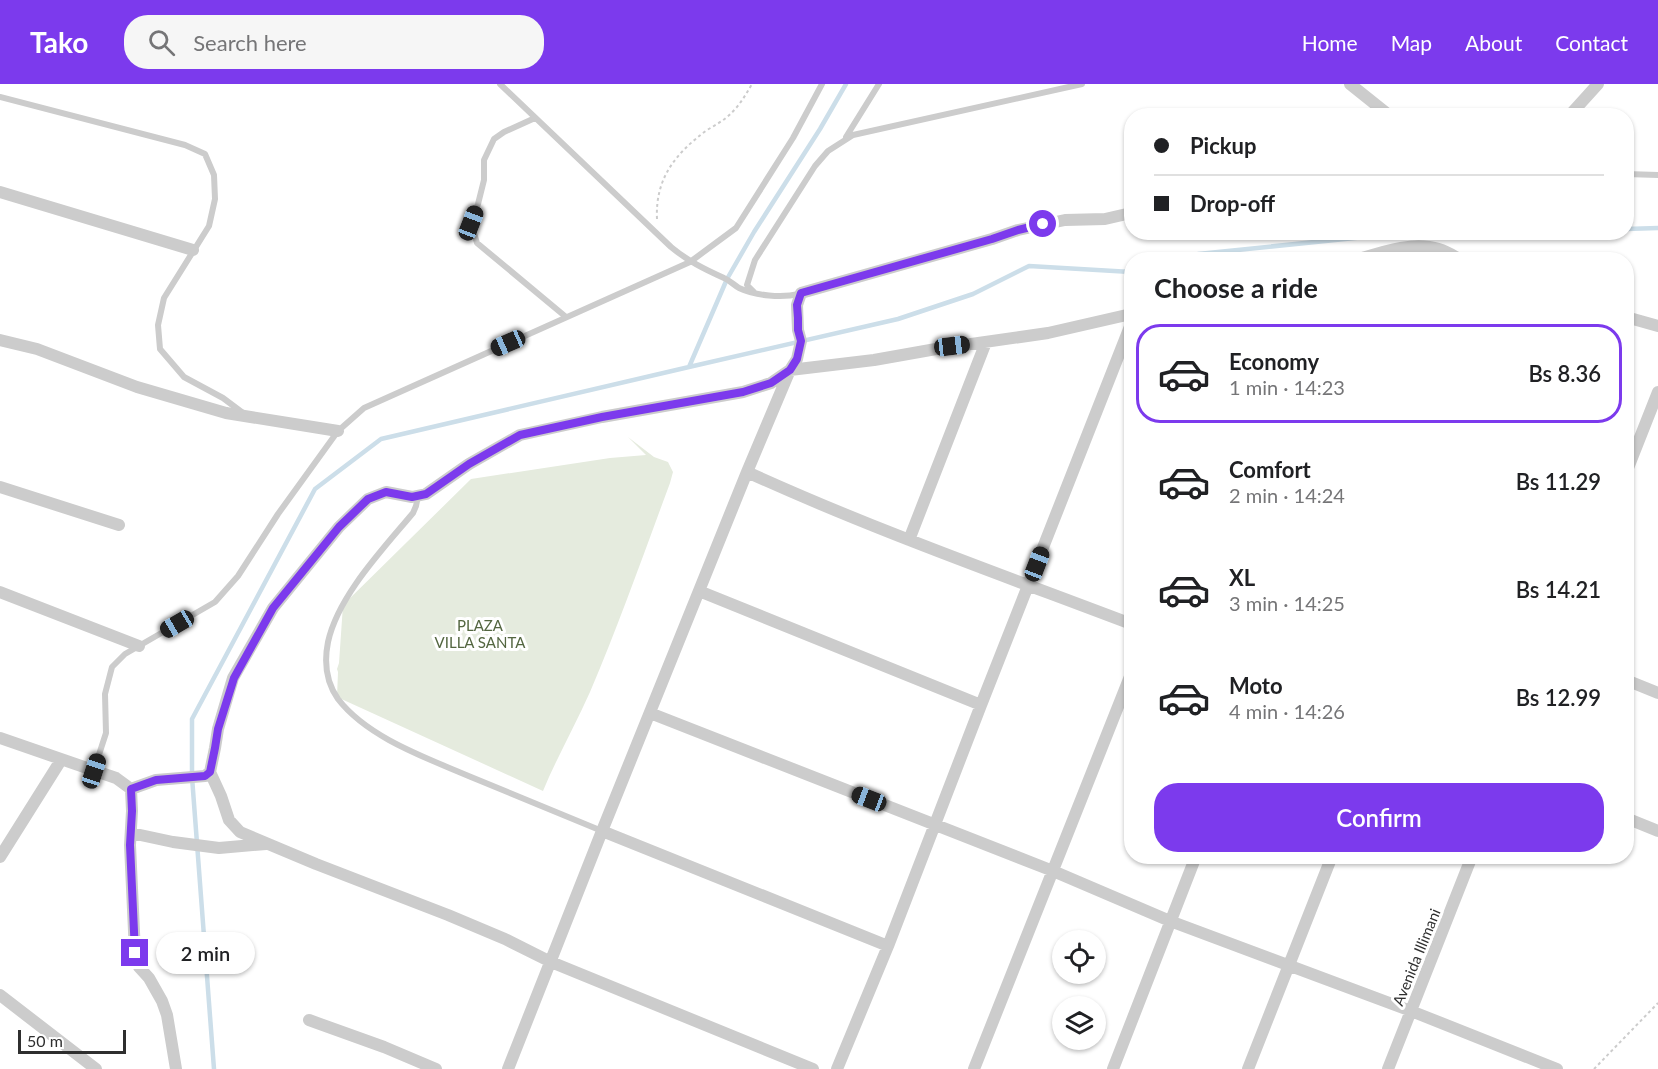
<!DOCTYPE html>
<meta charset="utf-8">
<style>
body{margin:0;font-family:Lato,sans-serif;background:#f6f6f6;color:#202124;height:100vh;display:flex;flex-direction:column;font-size:22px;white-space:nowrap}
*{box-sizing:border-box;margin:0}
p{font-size:20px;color:#757577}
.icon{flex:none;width:33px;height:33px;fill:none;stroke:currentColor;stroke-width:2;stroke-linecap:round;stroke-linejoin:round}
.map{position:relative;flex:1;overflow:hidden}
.drawer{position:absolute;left:1124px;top:168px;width:510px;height:612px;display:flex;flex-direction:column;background:#fff;border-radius:24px;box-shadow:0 2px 4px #0004}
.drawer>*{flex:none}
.top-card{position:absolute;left:1124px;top:24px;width:510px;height:132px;border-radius:24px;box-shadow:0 2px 4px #0004;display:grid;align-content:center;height:132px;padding:0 30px;background:#fff}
.controls{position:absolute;left:1052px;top:846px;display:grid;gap:12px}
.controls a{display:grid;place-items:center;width:54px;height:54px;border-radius:50%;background:#fff;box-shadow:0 2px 4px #0004;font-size:30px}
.scale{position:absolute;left:18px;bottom:15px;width:108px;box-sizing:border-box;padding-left:6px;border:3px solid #2f2f2f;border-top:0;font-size:16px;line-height:21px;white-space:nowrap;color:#2f2f2f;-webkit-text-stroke:4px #fff;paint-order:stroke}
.end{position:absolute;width:27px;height:27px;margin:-14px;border:8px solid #7c3aed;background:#fff;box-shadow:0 0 0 3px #fff}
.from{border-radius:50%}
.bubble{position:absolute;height:42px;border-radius:21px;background:#fff;box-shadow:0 2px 4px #0004;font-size:20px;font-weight:600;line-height:42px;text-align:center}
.car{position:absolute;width:18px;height:36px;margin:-18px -9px;border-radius:8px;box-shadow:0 0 4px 2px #0007;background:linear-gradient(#222 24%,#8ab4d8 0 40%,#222 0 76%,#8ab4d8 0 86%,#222 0)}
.top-card b{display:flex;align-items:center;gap:21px;height:57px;font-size:22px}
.top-card b+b{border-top:2px solid #e0e0e0}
.top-card i{width:15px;height:15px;background:#202124}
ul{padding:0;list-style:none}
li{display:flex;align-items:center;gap:18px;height:99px;margin:0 12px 9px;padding:0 18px;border:3px solid transparent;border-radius:24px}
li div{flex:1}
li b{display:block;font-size:22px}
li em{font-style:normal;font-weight:600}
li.active{border-color:#7c3aed}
li>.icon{width:54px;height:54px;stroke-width:1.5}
h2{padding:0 30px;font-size:27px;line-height:72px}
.cta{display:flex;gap:12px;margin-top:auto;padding:12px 30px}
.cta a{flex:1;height:69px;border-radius:24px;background:#7c3aed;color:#fff;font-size:24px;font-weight:600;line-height:69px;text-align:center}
header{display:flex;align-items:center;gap:36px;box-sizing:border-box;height:84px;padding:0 30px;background:#7c3aed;color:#fff}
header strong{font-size:28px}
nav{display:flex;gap:33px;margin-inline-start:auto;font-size:21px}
.search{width:420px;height:54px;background:#f6f6f6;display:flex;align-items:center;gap:15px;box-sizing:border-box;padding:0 21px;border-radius:24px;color:#757577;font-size:22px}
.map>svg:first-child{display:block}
.green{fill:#e5ebde}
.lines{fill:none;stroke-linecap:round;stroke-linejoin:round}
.stream{stroke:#ccdee9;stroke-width:4.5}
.path{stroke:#ccc;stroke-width:2;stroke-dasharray:3 3;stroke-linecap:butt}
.lane{stroke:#ccc;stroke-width:6}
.street{stroke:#ccc;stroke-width:12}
.route{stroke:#7c3aed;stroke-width:8}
.labels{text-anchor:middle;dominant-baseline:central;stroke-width:6;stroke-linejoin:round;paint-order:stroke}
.park-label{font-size:15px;fill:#536640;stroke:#fff}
.street-label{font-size:15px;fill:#2f2f2f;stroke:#fff}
</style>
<header>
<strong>Tako</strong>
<div class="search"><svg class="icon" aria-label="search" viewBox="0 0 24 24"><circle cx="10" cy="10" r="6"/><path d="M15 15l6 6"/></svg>Search here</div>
<nav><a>Home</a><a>Map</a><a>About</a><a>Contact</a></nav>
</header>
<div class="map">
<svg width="1658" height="985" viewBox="0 0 1658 985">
<rect width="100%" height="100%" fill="#fff"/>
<!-- green -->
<path class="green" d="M628 353 654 373 668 378 673 388 670 399C644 469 619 540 590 608 575 642 557 673 543 707L337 613 338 588 337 585 339 579 343 521 471 395 610 374 646 371Z"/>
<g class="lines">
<!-- stream -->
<path class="stream" d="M1626 145 1658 144
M1185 176 1198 170 1413 148
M689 283 898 235 973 210 1029 182 1131 188
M214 985 192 693V635L315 405 381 355 689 283 727 195 754 148 820 45 846 0"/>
<!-- path -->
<path class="path" d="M657 135C655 94 676 69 707 46 714 42 721 38 727 33 738 24 745 12 752 0
M1594 985 1658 919"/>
<!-- lane -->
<path class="lane" d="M500 0 671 163C688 177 704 185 724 194 729 196 734 201 739 204 756 212 782 214 799 210
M0 13 185 61 205 70 214 91 215 115 209 142 164 214 158 241 160 265 184 293 223 314 243 329
M535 34 504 48 494 55 484 76V96L478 120 471 139 477 159 566 233
M846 53 879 0
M1626 90 1658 91
M754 208 747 201 755 176 815 82 828 67 853 51 1082 0
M418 412 416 422 413 429C383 465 338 512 328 558 324 578 326 598 338 615 368 654 427 674 471 693 514 711 558 729 602 747
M94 686 106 649 105 610 112 583 125 570 215 518 238 492 278 430 338 347 364 324 690 178 736 144 793 54 822 0"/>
<!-- street -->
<path class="street" d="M1350 0 1390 32
M1569 32 1598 0
M0 108 193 166
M1356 176C1382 168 1412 157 1439 165 1447 167 1454 172 1461 176
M1626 233 1658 242
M0 256 37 265 137 303 226 329 338 347
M747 388C872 445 1002 491 1131 540
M1626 389 1658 308
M0 403 119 441
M909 456 986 258
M699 507 981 621
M0 508 139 562
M1626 596 1658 609
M650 629 1053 787 1170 837 1411 927 1557 985
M0 654 116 694 131 705
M210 688 221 712 229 736 240 748 316 780 448 831 505 855 551 878 813 985
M1626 734 1658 747
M602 747 888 862
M131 749 173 758 219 764 266 760
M0 773 61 676
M0 911 96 985
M309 936 384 963 436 985
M176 985 167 931 162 917 149 894 139 883 135 869 130 761 132 727 131 705 156 696 205 692 210 688 215 664 218 645 233 594 273 524 339 443 368 415 386 408 412 413 426 410 469 380 520 351 602 333 743 308 771 299 790 286 874 276 936 265 1048 249 1131 230
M508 985 602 747 747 388 790 286 797 275 801 257 798 246 797 221 801 209 992 155 1018 146 1065 136 1105 135 1131 129
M837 985 888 862 981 621 1131 240
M974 985 1131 590
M1113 985 1196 772
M1248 985 1332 772
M1388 985 1472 772"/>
</g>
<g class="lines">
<!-- route -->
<path class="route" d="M135 869 130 761 132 727 131 705 156 696 205 692 210 688 215 664 218 645 234 594 273 524 339 443 368 415 386 408 412 413 426 410 469 380 520 351 602 333 743 308 771 299 790 286 797 275 801 257 798 246V234L797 221 801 209 992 155 1018 146 1043 140"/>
</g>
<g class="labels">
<!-- park labels -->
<g class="park-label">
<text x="480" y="541">PLAZA<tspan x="480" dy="17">VILLA SANTA</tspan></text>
</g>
<!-- street labels -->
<g class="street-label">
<text transform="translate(1416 873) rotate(-68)">Avenida Illimani</text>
</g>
</g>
</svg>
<div class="controls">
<a><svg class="icon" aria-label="locate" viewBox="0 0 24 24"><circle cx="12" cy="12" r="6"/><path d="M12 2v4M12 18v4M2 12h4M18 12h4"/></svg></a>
<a><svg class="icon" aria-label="layers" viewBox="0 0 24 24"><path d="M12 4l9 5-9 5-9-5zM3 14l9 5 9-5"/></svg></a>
</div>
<div class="scale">50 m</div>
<i class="end from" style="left:1043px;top:140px"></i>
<i class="end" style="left:135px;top:869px"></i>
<div class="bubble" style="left:156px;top:848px;width:99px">2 min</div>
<i class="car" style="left:471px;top:139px;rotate:21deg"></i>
<i class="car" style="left:508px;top:259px;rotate:246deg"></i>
<i class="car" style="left:952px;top:262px;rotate:83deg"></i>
<i class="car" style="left:1037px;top:480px;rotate:21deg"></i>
<i class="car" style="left:177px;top:540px;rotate:240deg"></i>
<i class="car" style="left:94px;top:687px;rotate:18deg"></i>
<i class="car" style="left:869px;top:715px;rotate:291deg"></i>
<div class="top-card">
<b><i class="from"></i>Pickup</b>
<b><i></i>Drop-off</b>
</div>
<section class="drawer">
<h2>Choose a ride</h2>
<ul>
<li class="active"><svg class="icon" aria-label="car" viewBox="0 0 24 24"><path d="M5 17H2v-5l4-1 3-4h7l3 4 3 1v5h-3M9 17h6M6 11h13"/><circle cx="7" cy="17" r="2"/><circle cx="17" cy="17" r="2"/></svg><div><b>Economy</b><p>1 min · 14:23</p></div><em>Bs 8.36</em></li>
<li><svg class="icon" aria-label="car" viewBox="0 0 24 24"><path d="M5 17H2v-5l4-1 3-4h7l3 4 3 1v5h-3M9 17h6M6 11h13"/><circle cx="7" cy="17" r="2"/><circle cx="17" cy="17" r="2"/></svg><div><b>Comfort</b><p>2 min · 14:24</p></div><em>Bs 11.29</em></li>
<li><svg class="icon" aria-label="car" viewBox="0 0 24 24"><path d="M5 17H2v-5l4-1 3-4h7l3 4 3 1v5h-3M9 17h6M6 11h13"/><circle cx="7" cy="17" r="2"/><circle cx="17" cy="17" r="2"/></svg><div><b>XL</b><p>3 min · 14:25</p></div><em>Bs 14.21</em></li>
<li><svg class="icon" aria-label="car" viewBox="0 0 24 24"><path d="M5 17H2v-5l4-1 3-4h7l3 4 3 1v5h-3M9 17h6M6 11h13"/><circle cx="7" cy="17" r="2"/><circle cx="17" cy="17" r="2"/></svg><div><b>Moto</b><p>4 min · 14:26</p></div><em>Bs 12.99</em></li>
</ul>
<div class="cta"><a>Confirm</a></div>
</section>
</div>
